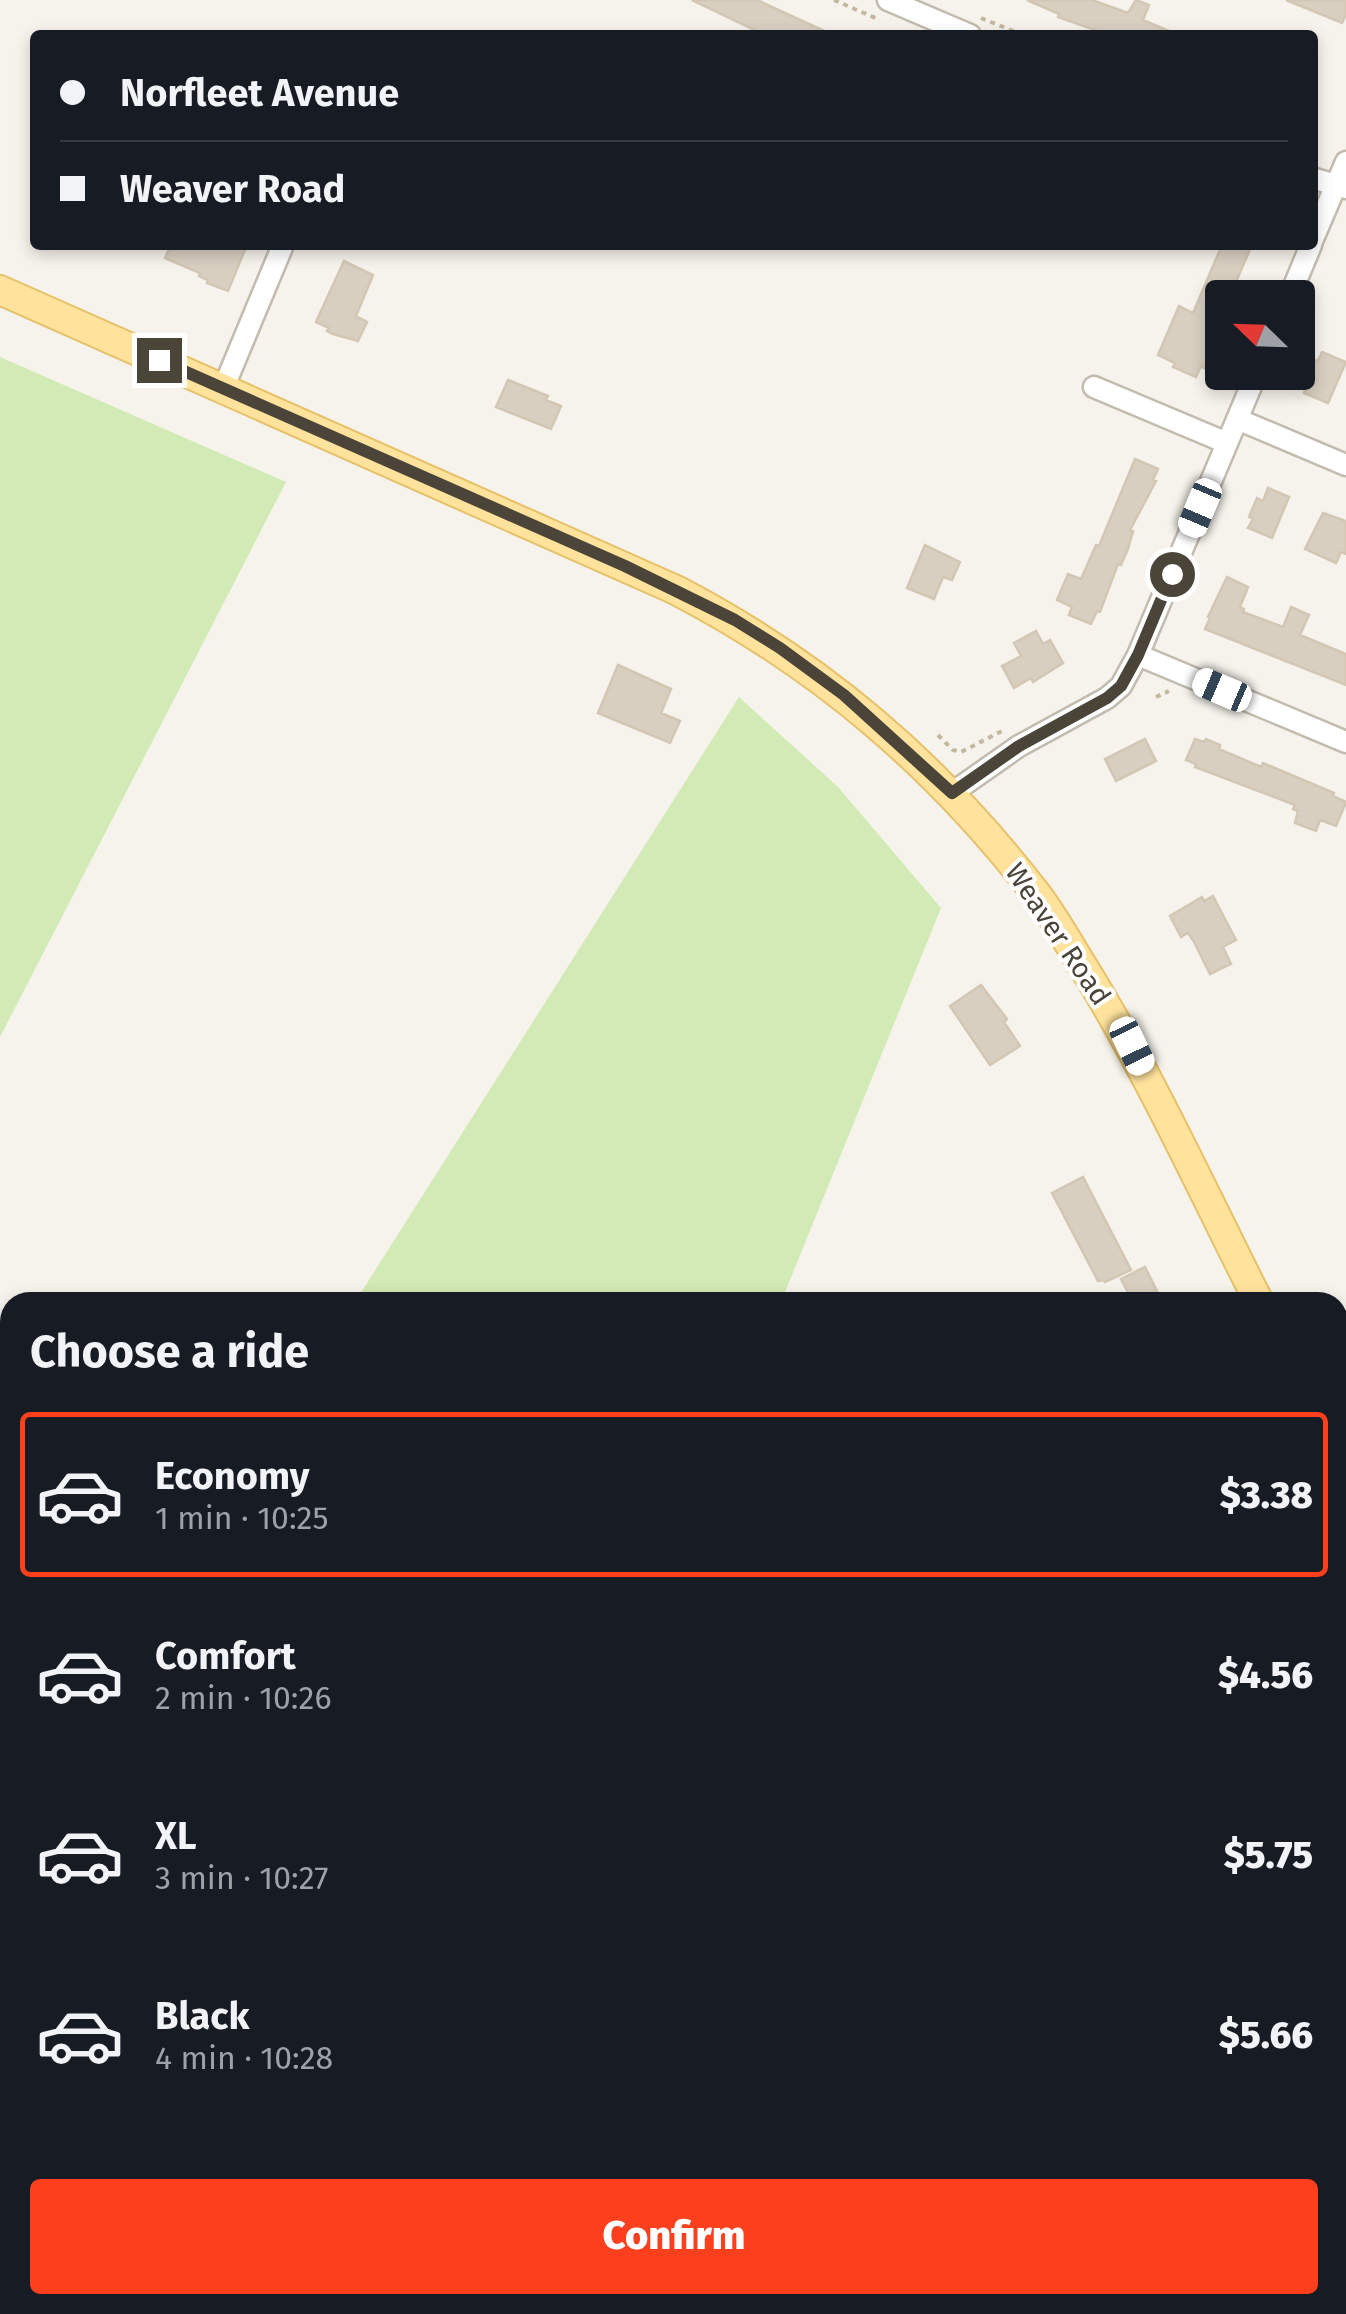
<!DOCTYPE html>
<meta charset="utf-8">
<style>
body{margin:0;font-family:"Fira Sans",sans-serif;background:#242831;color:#f1f3f6;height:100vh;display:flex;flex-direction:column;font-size:38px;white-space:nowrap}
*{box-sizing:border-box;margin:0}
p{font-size:32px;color:#9ea1a6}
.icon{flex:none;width:55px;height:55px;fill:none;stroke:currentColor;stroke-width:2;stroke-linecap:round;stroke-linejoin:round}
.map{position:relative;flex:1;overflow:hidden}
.sheet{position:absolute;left:0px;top:1292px;width:1348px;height:1022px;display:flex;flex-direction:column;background:#171b24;border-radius:30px 30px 0 0;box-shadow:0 5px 15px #0003}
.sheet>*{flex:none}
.hud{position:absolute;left:30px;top:30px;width:1288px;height:220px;border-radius:10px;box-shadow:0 5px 15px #0003;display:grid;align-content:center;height:220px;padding:0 30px;background:#171b24}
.needle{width:65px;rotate:293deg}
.controls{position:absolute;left:1205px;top:280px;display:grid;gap:20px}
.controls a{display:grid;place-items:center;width:110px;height:110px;border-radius:10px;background:#171b24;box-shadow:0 5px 15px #0003;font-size:50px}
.end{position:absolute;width:45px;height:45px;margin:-22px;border:12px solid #4b4439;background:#fff;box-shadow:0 0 0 5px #fff}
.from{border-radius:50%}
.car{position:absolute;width:30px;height:60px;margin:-30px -15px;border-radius:12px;box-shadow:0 0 8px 2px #0007;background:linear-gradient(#fff 24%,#345 0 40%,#fff 0 76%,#345 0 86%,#fff 0)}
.hud b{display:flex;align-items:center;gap:35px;height:95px;font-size:38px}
.hud b+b{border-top:2px solid #363941}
.hud i{width:25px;height:25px;background:#f1f3f6}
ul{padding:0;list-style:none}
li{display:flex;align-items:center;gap:30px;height:165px;margin:0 20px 15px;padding:0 10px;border:5px solid transparent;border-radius:10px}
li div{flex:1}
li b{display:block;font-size:38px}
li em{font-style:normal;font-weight:800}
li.on{border-color:#fc3f1d}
li>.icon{width:90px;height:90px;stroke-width:1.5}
h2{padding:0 30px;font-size:45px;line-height:120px}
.button{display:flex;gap:20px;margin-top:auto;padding:20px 30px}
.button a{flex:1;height:115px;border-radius:10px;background:#fc3f1d;color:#fff;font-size:40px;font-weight:800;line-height:115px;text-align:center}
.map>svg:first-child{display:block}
.green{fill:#d2eab5}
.building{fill:#d8cfc1;stroke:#d3c7b4;stroke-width:2.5}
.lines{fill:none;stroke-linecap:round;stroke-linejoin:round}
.minor-casing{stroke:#c2bbae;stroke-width:25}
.major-casing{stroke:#e6c16a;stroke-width:32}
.path{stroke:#c4b79f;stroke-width:4;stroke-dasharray:5 5;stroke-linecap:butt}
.minor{stroke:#fff;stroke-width:20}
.major{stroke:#ffe39c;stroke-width:28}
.route{stroke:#4b4439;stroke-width:12}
.labels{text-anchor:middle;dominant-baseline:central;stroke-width:8;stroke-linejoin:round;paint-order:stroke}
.street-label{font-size:28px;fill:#4b4439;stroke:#fff}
</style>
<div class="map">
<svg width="1346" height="2314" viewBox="0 0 1346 2314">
<rect width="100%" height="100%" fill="#f6f3ec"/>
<!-- green -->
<path class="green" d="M0 357 286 482 0 1037Z
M739 697 838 787 941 908 781 1302H355Z
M0 1612H10V2305H373L369 2314H0Z"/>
<!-- building -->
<path class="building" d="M692 0H757L833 35H765Z
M1027 0H1092L1128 13 1136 0 1149 5 1143 20 1178 35H1109L1058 17 1059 14Z
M1286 0H1346V14L1342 23Z
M171 245H247L228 291 207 283 208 280 199 276 200 273 165 258Z
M1222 245H1252L1229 298H1222V316L1204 368 1201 366 1196 377 1173 367 1175 363 1158 355 1179 306 1193 313Z
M344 261 373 275 356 316 367 322 358 341 333 334 327 331 329 328 316 322Z
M1322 352 1346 362 1328 403 1304 393 1315 360 1318 361Z
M508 380 548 396 546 400 561 406 551 429 496 407Z
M1135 459 1158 469 1153 480 1156 481 1130 530 1133 531 1128 549 1121 565 1118 564 1100 612 1097 611 1091 624 1069 615 1072 607 1057 600 1068 574 1081 579 1096 545 1099 546Z
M1268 488 1289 497 1272 538 1248 528 1253 519 1249 517 1257 498 1263 501Z
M1323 513 1346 521V554L1341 552 1336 563 1305 549Z
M925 545 960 562 952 580 943 577 934 599 907 588Z
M1227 577 1248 587 1240 607 1244 609 1243 612 1283 627 1291 607 1309 615 1300 635 1346 654V685L1205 629 1210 618 1208 617Z
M1036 631 1043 644 1050 640 1063 663 1033 682 1031 678 1014 688 1002 666 1021 656 1014 643Z
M618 665 671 689 661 713 680 721 670 743 598 713Z
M1145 739 1156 761 1116 781 1105 759Z
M1195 739 1204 742 1206 739 1220 745 1219 749 1261 767 1263 763 1334 793 1333 796 1346 802 1336 826 1320 820 1316 831 1295 823 1298 811 1293 809 1295 805 1195 767 1196 764 1186 760Z
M1213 896 1236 940 1223 947 1231 964 1210 974 1194 942 1188 933 1181 937 1170 916 1202 897 1204 901Z
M981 985 1007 1019 1004 1022 1020 1046 990 1065 950 1006Z
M1083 1177 1131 1270 1105 1282 1103 1280 1098 1281 1052 1193Z
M1145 1267 1157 1291 1133 1302 1121 1279Z"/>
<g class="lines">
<defs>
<path id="minor" d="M888 0 970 35
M1312 178 1346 188
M1312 241 1346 162
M1289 298 1311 245
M1094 387 1227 443
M223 389 283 245
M1237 419 1346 465
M1138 655 1346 742
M952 793 1019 746 1107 698 1121 686 1138 655 1257 372
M1338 1596 1346 1578
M1338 1670 1346 1675
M1338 1796 1346 1776
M1121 2314 1125 2305"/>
<path id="major" d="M0 290 676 590C822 666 938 766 1038 896 1056 920 1071 948 1087 973 1152 1079 1203 1192 1259 1302
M1338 1443 1346 1457"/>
</defs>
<!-- minor casing -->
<use href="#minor" class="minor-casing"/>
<!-- major casing -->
<use href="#major" class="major-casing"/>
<!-- path -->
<path class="path" d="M834 0 880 20
M981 18 1023 35
M1156 697 1169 691
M938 735 953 750 961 752 1006 729"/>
<!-- minor -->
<use href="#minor" class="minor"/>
<!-- major -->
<use href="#major" class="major"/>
</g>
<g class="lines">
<!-- route -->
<path class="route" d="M159 360 625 566 735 620 780 648 844 695 952 793 1019 746 1107 698 1121 686 1138 655 1172 574"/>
</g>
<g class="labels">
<!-- street labels -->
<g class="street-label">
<text transform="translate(1058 934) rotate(56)">Weaver Road</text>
</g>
</g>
</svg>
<div class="controls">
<a><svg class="needle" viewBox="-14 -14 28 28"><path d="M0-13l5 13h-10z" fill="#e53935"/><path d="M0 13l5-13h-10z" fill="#9ea1a6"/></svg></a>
</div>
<i class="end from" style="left:1172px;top:574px"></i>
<i class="end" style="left:159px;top:360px"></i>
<i class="car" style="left:1200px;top:508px;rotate:203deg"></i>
<i class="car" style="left:1222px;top:690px;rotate:293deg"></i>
<i class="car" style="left:1132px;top:1046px;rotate:154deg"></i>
<div class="hud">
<b><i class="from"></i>Norfleet Avenue</b>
<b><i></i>Weaver Road</b>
</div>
<section class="sheet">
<h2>Choose a ride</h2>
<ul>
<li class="on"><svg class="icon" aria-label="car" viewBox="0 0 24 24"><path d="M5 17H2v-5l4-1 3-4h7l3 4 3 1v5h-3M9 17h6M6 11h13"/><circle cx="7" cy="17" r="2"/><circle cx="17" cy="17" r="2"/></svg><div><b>Economy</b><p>1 min · 10:25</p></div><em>$3.38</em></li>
<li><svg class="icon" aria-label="car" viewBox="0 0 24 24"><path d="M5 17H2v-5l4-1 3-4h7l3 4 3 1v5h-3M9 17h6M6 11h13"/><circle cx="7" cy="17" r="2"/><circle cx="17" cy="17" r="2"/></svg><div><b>Comfort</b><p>2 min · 10:26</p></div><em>$4.56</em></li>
<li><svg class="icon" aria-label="car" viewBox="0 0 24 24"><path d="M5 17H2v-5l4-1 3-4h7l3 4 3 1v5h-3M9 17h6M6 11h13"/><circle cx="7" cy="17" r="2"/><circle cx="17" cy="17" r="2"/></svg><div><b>XL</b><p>3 min · 10:27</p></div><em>$5.75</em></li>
<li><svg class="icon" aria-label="car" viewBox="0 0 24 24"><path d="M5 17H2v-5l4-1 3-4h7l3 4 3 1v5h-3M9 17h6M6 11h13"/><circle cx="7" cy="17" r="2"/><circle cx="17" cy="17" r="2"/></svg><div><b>Black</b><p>4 min · 10:28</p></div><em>$5.66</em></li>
</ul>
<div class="button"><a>Confirm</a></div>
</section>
</div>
